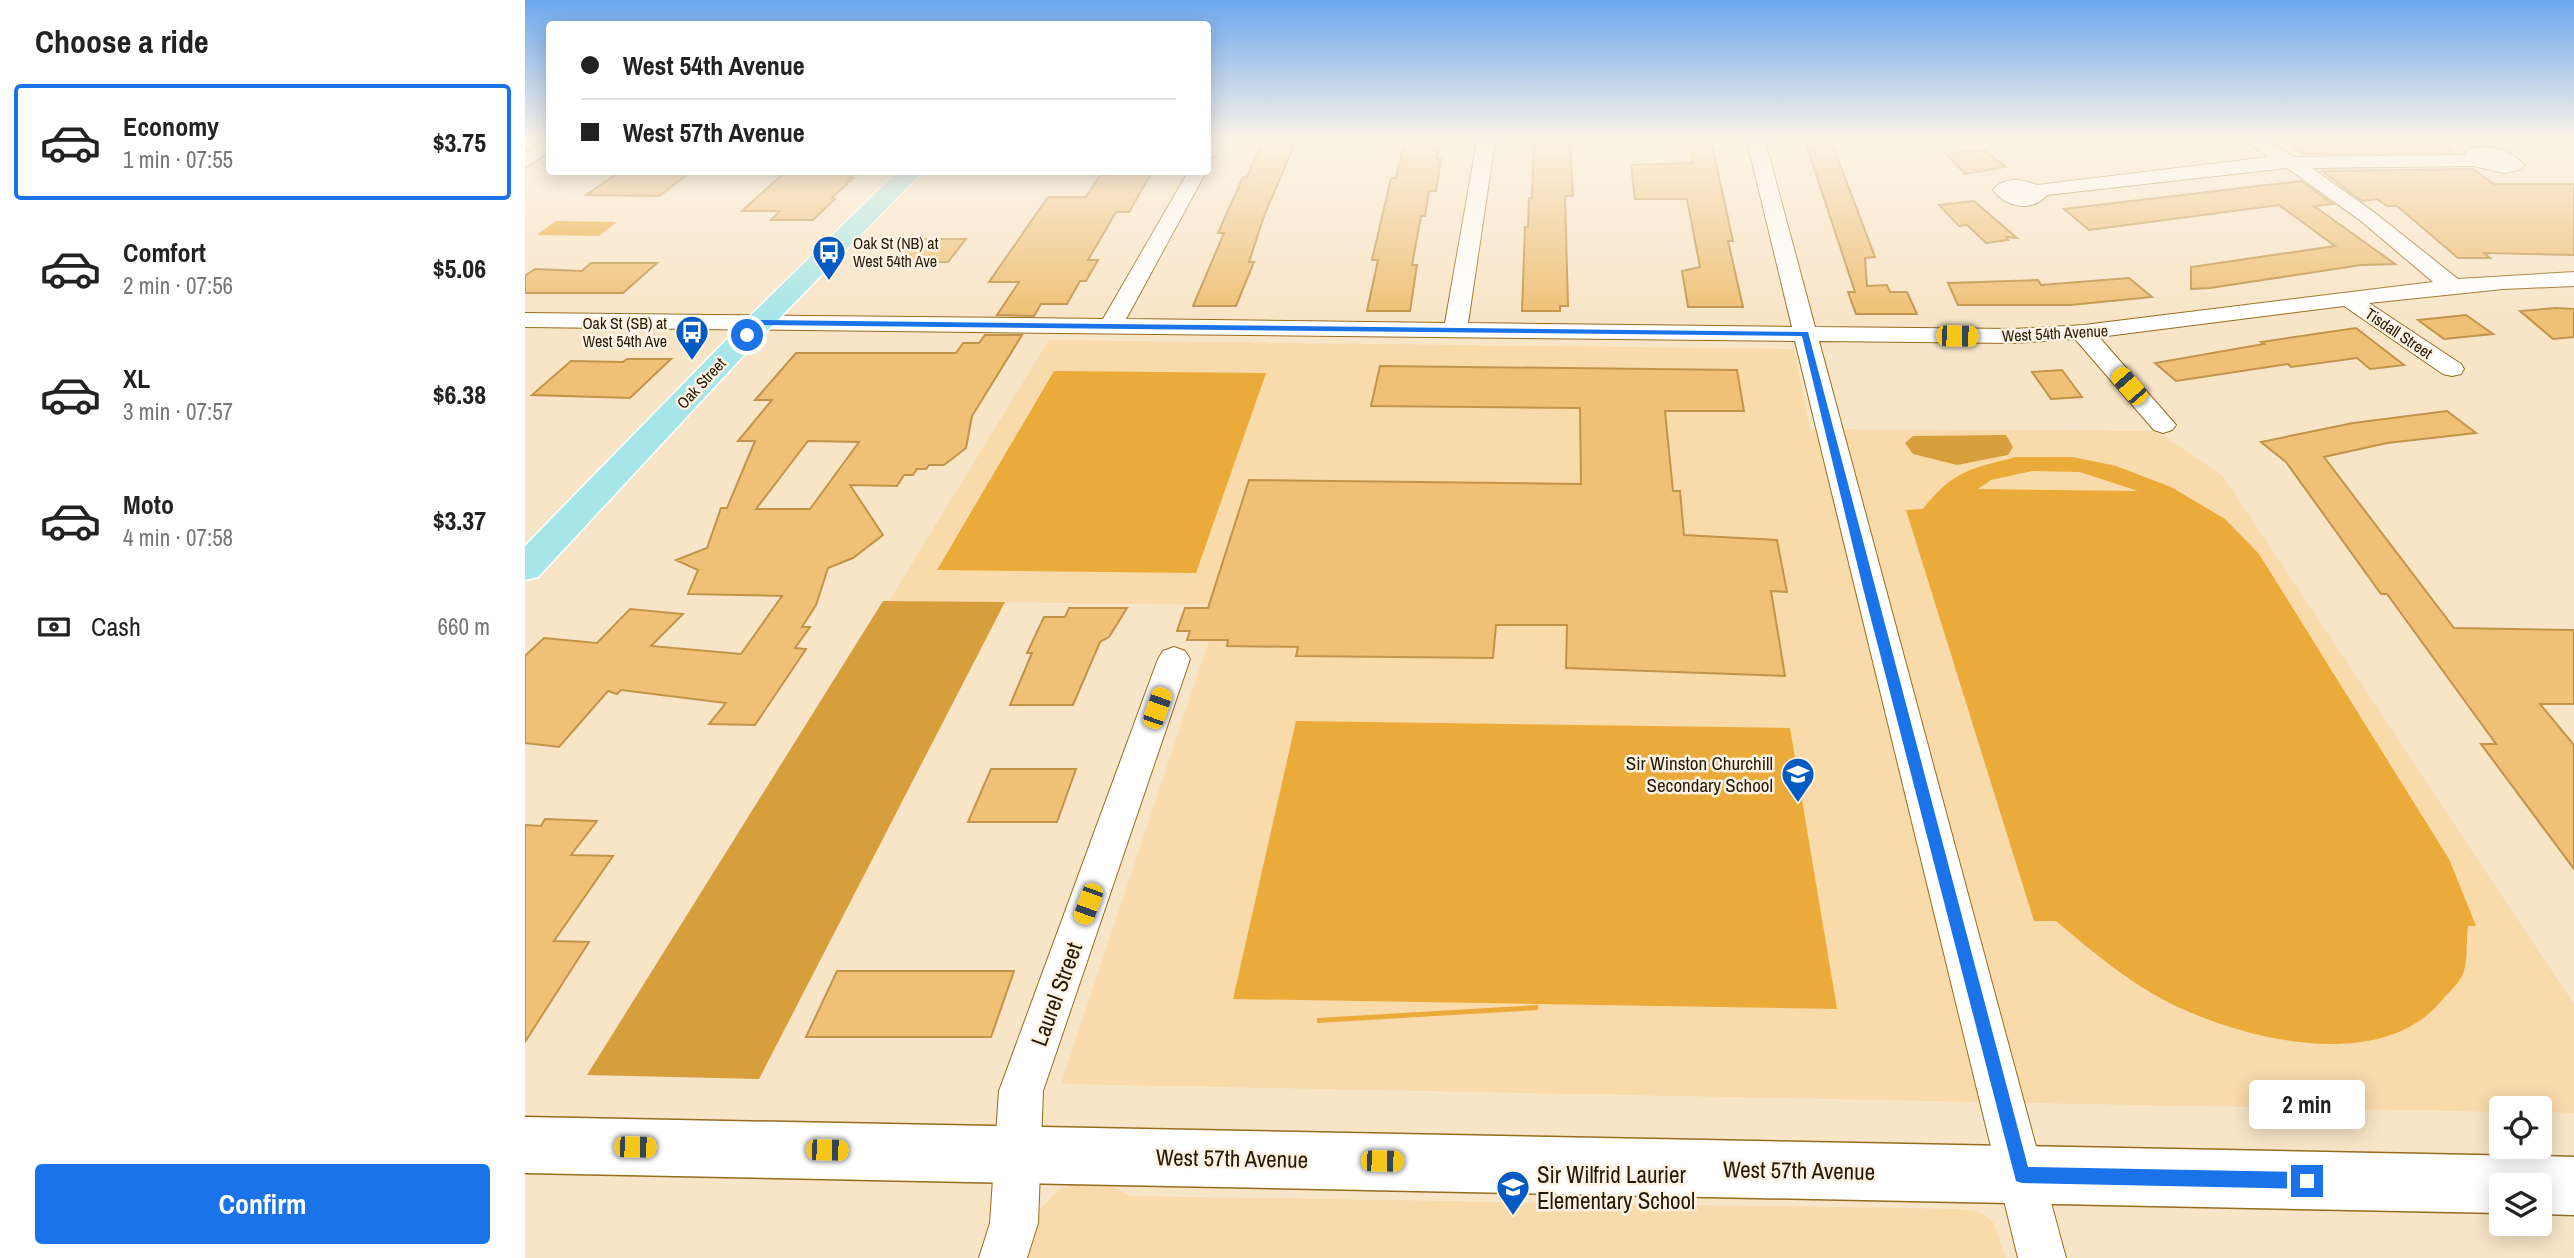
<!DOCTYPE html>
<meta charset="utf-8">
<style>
body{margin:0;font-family:"Archivo Narrow",sans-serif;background:#f6f6f6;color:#222;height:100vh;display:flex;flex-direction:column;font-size:26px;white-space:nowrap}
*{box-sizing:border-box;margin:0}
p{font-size:23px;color:#767676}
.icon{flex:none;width:38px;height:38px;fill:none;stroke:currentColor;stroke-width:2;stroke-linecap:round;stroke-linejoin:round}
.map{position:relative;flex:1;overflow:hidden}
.details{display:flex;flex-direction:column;background:#fff;width:525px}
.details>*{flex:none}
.guide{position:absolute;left:21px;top:21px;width:665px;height:154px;border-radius:7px;box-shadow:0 4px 18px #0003;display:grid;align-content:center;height:154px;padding:0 35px;background:#fff}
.buttons{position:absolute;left:1964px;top:1096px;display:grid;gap:14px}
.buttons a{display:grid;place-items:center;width:63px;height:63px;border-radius:7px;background:#fff;box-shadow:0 4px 18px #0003;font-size:35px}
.end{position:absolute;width:32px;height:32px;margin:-16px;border:9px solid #1a73e8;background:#fff;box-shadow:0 0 0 4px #fff}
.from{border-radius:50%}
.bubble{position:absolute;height:49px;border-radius:7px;background:#fff;box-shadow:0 4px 18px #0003;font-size:23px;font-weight:700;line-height:49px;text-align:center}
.car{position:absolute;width:21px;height:42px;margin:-21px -10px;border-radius:9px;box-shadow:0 0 5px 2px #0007;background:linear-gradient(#f5c518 24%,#345 0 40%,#f5c518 0 76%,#345 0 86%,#f5c518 0)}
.guide b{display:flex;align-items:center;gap:24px;height:66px;font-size:26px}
.guide b+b{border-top:2px solid #e0e0e0}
.guide i{width:18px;height:18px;background:#222}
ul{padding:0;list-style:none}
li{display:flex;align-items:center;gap:21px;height:116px;margin:0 14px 10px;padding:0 21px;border:4px solid transparent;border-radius:7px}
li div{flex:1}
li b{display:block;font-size:26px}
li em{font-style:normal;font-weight:700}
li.current{border-color:#1a73e8}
li>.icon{width:63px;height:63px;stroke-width:1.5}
h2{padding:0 35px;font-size:32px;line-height:84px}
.pay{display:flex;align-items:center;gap:18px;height:77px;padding:0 35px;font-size:26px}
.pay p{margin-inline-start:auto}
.primary-button{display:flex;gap:14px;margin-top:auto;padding:14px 35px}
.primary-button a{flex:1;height:80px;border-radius:7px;background:#1a73e8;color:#fff;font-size:28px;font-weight:700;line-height:80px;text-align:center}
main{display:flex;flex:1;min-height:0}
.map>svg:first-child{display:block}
.built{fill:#f9daab}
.green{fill:#eaab3a;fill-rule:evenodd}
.forest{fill:#d79f3c}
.building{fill:#efc076;stroke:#c1944a;stroke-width:2;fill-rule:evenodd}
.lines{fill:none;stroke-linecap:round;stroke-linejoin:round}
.street-casing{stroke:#976c1c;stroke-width:2}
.secondary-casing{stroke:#976c1c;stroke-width:3}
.primary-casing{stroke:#fff;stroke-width:3}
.street{fill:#fff;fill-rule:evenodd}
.secondary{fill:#fff;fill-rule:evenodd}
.primary{fill:#a6e6e8;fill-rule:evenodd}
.route{fill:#1a73e8}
.labels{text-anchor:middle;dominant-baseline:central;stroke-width:5;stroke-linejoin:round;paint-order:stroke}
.far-poi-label{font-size:16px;fill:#271902;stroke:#fdf3e5;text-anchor:start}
.far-street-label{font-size:16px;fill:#271902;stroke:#fdf3e5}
.poi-label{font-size:19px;fill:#271902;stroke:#fdf3e5;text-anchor:end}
.near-street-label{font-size:23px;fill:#271902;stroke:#fdf3e5}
.near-poi-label{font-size:23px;fill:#271902;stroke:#fdf3e5;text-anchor:start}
</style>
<main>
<section class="details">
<h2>Choose a ride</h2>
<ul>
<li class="current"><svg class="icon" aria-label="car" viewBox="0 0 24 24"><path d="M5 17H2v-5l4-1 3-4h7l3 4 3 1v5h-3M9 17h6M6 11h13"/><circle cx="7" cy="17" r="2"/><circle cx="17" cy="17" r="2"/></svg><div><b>Economy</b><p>1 min · 07:55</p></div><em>$3.75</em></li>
<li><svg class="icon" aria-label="car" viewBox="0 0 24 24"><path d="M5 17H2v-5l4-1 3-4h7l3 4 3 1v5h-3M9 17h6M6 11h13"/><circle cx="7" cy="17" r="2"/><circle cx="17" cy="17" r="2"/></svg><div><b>Comfort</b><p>2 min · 07:56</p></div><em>$5.06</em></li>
<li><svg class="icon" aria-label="car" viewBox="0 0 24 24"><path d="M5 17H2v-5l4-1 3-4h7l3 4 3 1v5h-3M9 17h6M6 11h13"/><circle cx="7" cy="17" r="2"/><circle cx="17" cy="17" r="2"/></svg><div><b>XL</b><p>3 min · 07:57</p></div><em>$6.38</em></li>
<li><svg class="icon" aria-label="car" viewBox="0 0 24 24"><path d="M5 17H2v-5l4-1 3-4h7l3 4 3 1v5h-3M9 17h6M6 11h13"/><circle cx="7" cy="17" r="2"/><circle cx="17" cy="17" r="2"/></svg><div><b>Moto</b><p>4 min · 07:58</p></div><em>$3.37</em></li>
</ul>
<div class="pay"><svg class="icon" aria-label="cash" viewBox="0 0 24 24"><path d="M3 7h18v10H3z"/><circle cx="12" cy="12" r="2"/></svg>Cash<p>660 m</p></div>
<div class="primary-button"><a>Confirm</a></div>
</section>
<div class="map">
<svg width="2049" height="1258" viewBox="0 0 2049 1258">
<rect width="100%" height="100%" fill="#f8e5c8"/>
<!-- built -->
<path class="built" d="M524 340 1269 349 1285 429 1631 431 1697 475 2049 1004V1113L2014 1112V1108H1976V1112L536 1084 696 605 364 601Z
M548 1185 587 1186 605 1196 1437 1209 1457 1213 1468 1222 1481 1258H501L515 1210 534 1189Z"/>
<!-- green -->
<path class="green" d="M31 221 92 222 74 236 12 235Z
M529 371 741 373 671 573 412 570Z
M1491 457H1548L1591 466 1646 487 1700 519 1734 554 1924 859 1951 926H1943C1941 941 1943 960 1938 974 1934 983 1924 992 1918 999 1859 1073 1726 1041 1653 1007 1608 986 1569 953 1531 921H1509L1381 510 1398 509C1429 470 1445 469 1491 457ZM1507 471 1555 472 1613 491 1453 489 1466 480Z
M771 721 1265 728 1312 1009 708 999Z
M1013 1005V1010L792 1023V1018Z"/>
<!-- forest -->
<path class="forest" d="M1481 435 1488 447 1483 455 1432 465 1388 454 1380 443 1388 436Z
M358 601 480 602 234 1079 62 1075Z"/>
<!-- building -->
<path class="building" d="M738 141H771L739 216 724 262H729L711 306H668L699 233H693L718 177H722Z
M1012 141H1045L1048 196H1040L1043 306H1035V311H997L1000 227H1003L1004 198H1007L1009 143Z
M1280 141H1306L1350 257 1340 258 1342 286 1362 285 1365 292H1382L1392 314H1331L1323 292H1330Z
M1762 141H1915L1929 153 1778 154Z
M879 142H915L912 159H916L911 191H904L900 216H896L887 265H892L885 311H842L853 260H847L866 178H871Z
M1164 145H1187L1208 241H1203L1218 307H1163L1157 271 1175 267 1162 199H1110L1106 165 1168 163Z
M1459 150 1481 167 1440 174 1421 154Z
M1948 169 1969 184H2049V255L1959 253 1965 258H1933L1872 206H1862L1852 199 1837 201 1797 171Z
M94 172H166L134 196 61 195Z
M260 172H332L324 178H328L307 198 310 199 288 220H246L255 211H217Z
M585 172H627L604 212H591L563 260H573L561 281H555L542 304H516L509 316 472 315 494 282H464L523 197H561L575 175H583Z
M1776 181 1808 204 1789 206 1870 264 1836 265 1685 288 1666 289V267L1810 246 1754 205 1564 230 1539 209Z
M1449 201 1492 238 1481 237 1483 240 1461 243 1442 225 1434 226 1414 205Z
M387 239H441L423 262H368Z
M66 263H132L98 293H0V276L10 269 57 271Z
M1604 278 1627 297 1545 305H1433L1423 283 1513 280 1516 285Z
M2031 308 2049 309V337L2028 339 1995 311Z
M1941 315 1968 334 1919 339 1893 320Z
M1831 328 1879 365 1845 369 1832 358 1766 367 1763 364 1651 381 1630 363 1739 344 1736 342Z
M460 335H497L447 416 441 448 419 465H404L401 469H392L388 475H379L372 486 325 485 358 535 328 558 303 568 291 605 277 627H285L270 648 281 649 230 725 184 724 201 703 96 690 92 694 83 691 34 747 0 743V656L19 638 72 643 105 609 158 614 126 646 216 654 257 596 163 594 173 570 151 560 182 548 196 508H202L230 441H213L247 400H230L271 353H431L438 343H454ZM283 441 334 442 285 509H231Z
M102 359H146L105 398 7 395 46 361 98 362Z
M855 366 1212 370 1219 411H1140L1148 491H1155L1159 535 1252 540 1262 592 1246 591 1260 676 1041 668 1042 625H971L968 658 771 656 773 647 702 646 703 640H662L665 631H652L660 608H683L724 480 1056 484 1055 408 846 406Z
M1537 370 1557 397 1526 399 1507 372Z
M1922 411 1951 433 1862 443 1799 457 1929 628 2049 630V704H2015L2049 745V869L1956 744H1971L1862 594H1856L1761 462 1736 442 1828 423Z
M544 608H602L584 637 575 642 548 705H485L507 653H502L519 617H540Z
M466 769H551L532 822H443Z
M20 819 72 821 46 855 88 856 29 941 64 942 0 1042V825L16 826Z
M312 971H489L466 1037H281Z"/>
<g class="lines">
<defs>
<path id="street" d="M18 141H24V153L0 167V153Z
M682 141H698L689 157 682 158Z
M952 141H970L943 323 1267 327 1222 141H1240L1290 327 1489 329 1559 325 1908 282 1836 221 1762 168 1522 195C1507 213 1480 207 1468 190 1480 176 1497 179 1512 185L1743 157 1720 141H1742L1769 157 1940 155 1943 149C1963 144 1987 149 1999 165L1997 169 1980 173 1948 166 1787 168 1850 213 1933 279 2049 272V286L1978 289 1844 303 1936 364 1939 369 1936 374 1927 376 1918 374 1819 306 1574 337 1651 425 1647 430 1638 433 1629 430 1550 339 1489 343 1294 341 1541 1258H1493L1270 341 0 327V313L578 319 663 172H681L601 319 920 323Z
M649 647 660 651 665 659 518 1091 513 1223 502 1258H454L465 1223 474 1091 633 659 638 651Z"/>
<path id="secondary" d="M0 1117 2002 1156 2008 1159 2014 1156 2049 1157V1215L2014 1214V1185H1976V1213L0 1173Z"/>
<path id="primary" d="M372 172H397L232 341 13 577 0 580V546L212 329Z"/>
</defs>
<!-- street casing -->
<use href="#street" class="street-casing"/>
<!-- secondary casing -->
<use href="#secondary" class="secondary-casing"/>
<!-- primary casing -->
<use href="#primary" class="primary-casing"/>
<!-- street -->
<use href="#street" class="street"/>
<!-- secondary -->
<use href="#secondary" class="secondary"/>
<!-- primary -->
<use href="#primary" class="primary"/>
</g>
<!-- sky -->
<linearGradient id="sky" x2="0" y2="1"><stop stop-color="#6ca8ef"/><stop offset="0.44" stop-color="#fcf3e6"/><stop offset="1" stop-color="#fcf3e6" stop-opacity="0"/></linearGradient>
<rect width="2049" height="317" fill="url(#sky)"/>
<!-- route -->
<path class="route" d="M234 320 1283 332 1503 1167 1782 1172 1787 1175 1790 1181 1787 1186 1782 1189 1497 1183 1491 1181 1338 588 1277 336 236 325 225 336H219V333Z"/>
<!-- icons -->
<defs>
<symbol id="bus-pin" viewBox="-11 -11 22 30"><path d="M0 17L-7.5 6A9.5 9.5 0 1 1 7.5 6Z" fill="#025ac3" stroke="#fdf3e5"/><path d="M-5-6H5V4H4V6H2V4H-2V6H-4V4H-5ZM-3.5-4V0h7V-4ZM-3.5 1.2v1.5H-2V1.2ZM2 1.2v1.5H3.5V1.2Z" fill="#fff"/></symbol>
<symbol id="school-pin" viewBox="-11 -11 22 30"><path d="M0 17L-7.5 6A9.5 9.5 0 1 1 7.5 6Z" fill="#025ac3" stroke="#fdf3e5"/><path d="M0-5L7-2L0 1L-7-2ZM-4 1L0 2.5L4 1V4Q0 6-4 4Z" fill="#fff"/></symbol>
</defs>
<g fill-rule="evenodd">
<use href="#bus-pin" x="285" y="233" width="38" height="52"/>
<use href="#bus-pin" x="148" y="313" width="38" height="52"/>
<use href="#school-pin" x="1254" y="755" width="38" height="52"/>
<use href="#school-pin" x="969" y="1168" width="38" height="52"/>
</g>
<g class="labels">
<!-- far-poi labels -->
<g class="far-poi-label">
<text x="328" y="243">Oak St (NB) at<tspan x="328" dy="18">West 54th Ave</tspan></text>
<text x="142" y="323" text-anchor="end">Oak St (SB) at<tspan x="142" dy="18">West 54th Ave</tspan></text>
</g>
<!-- far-street labels -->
<g class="far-street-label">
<text transform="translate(1530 333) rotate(-3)">West 54th Avenue</text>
<text transform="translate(1874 333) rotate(34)">Tisdall Street</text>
<text transform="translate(176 383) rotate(-47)">Oak Street</text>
</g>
<!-- poi labels -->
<g class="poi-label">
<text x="1248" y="763">Sir Winston Churchill<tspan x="1248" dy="22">Secondary School</tspan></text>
</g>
<!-- near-street labels -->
<g class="near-street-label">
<text transform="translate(531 994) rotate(-70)">Laurel Street</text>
<text transform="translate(707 1158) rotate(1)">West 57th Avenue</text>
<text transform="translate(1274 1170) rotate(1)">West 57th Avenue</text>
</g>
<!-- near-poi labels -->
<g class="near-poi-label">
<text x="1012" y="1174">Sir Wilfrid Laurier<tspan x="1012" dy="26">Elementary School</tspan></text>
</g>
</g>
</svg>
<div class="buttons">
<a><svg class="icon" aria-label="locate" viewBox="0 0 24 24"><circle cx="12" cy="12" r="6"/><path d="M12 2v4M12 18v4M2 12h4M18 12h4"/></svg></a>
<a><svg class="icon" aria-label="layers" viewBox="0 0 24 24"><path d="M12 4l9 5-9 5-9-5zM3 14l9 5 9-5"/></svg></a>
</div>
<i class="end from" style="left:222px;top:335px"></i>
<i class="end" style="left:1782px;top:1181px"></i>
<div class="bubble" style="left:1724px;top:1080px;width:116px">2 min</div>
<i class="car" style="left:1432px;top:336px;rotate:91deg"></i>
<i class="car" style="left:1604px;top:386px;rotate:319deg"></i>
<i class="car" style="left:632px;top:708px;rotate:19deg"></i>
<i class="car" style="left:563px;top:904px;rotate:200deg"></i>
<i class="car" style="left:110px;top:1147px;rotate:91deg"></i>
<i class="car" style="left:302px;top:1150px;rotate:91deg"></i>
<i class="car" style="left:857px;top:1161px;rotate:91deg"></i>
<div class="guide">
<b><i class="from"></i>West 54th Avenue</b>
<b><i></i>West 57th Avenue</b>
</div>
</div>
</main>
